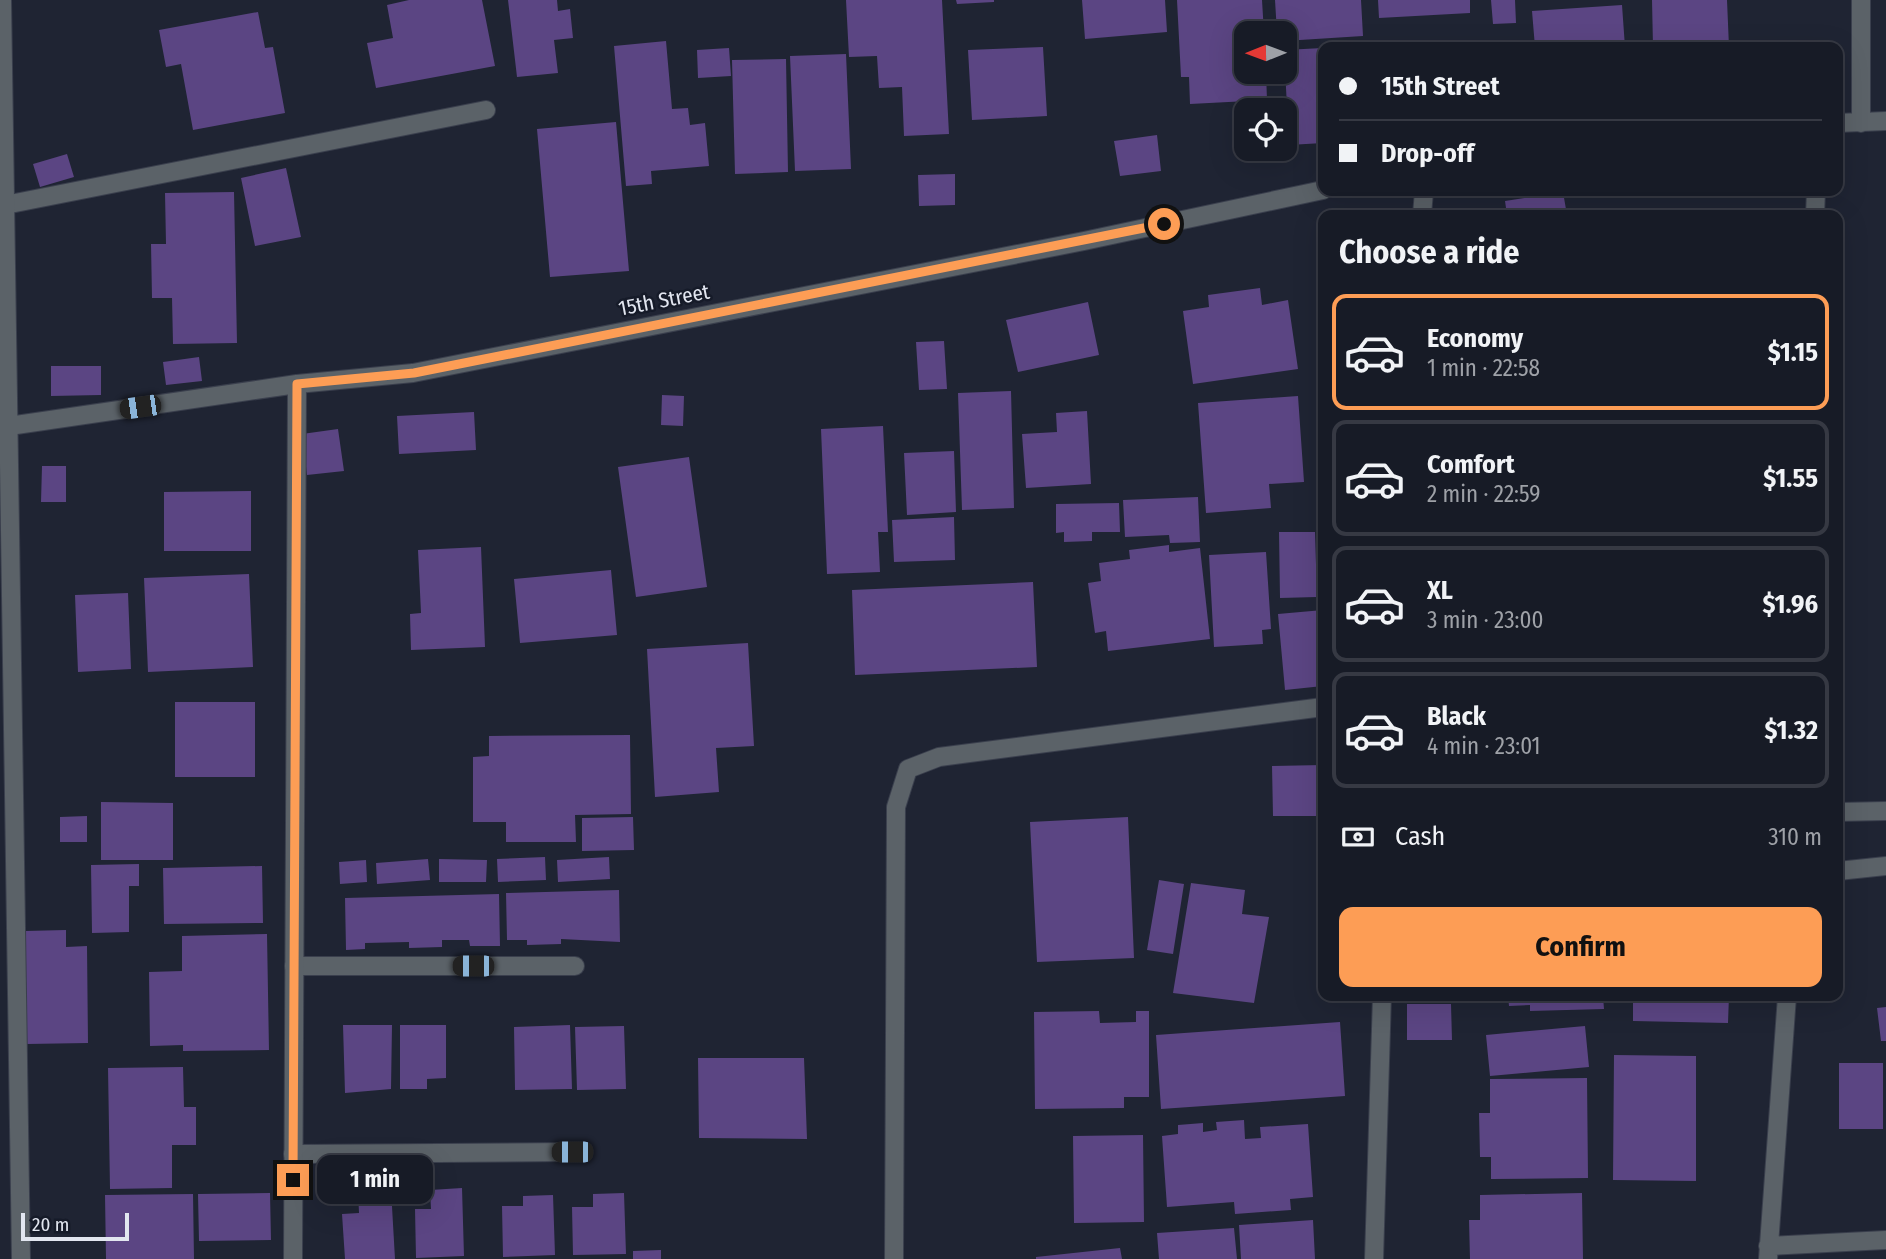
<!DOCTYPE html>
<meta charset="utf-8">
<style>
body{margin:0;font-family:"Fira Sans Condensed",sans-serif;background:#242832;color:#f1f3f6;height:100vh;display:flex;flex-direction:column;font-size:26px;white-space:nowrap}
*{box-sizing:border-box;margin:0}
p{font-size:23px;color:#9ea1a7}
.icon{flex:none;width:38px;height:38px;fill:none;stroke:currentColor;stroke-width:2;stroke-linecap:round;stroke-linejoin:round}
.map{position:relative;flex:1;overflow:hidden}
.sheet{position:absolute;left:1318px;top:210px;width:525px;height:791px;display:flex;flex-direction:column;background:#171b26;border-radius:14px;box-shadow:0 7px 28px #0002,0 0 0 2px #363943}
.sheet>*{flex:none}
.top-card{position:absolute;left:1318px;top:42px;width:525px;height:154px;border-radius:14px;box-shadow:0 7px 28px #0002,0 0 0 2px #363943;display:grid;align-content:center;height:154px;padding:0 21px;background:#171b26}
.needle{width:46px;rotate:269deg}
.fabs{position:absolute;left:1234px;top:21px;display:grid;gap:14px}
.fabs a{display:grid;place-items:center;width:63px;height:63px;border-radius:14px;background:#171b26;box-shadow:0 7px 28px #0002,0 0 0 2px #363943;font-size:35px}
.scale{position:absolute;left:21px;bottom:18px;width:108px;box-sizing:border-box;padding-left:7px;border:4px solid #e2e6f0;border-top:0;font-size:19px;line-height:24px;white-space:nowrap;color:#e2e6f0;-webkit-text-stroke:5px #161b29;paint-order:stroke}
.end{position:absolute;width:32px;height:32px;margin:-16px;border:9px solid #fd9d55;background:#111;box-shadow:0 0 0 4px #111}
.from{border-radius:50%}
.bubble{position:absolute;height:49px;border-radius:14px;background:#171b26;box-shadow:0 7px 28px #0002,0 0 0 2px #363943;font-size:23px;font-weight:700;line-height:49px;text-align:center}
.car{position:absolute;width:21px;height:42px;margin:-21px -10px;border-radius:9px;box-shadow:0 0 5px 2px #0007;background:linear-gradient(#222 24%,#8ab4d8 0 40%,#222 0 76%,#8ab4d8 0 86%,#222 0)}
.top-card b{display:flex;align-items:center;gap:24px;height:66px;font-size:26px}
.top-card b+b{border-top:2px solid #363943}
.top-card i{width:18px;height:18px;background:#f1f3f6}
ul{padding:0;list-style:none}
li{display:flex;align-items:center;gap:21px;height:116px;margin:0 14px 10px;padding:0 7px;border:4px solid #363943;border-radius:14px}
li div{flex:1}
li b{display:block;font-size:26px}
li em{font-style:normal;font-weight:700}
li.current{border-color:#fd9d55}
li>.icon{width:63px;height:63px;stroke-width:1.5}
h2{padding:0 21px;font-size:32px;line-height:84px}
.pay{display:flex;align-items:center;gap:18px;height:77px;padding:0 21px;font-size:26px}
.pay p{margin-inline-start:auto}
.action{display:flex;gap:14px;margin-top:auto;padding:14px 21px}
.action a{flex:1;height:80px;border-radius:14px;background:#fd9d55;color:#111;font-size:28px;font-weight:700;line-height:80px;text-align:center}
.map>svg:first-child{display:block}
.building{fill:#5b4583}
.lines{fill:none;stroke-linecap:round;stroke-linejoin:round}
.lane-casing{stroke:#3a3f4d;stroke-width:20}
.street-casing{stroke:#3a3f4d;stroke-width:20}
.lane{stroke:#5b6268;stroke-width:18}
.street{stroke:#5b6268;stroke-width:18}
.route{stroke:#fd9d55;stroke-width:9}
.labels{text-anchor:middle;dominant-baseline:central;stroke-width:5;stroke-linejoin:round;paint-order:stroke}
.street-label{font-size:21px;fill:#e2e6f0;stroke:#161b29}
</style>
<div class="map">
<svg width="1886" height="1259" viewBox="0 0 1886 1259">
<rect width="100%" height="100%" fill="#1f2433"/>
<!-- building -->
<path class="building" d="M409 0H482L495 66 376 88 367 43 393 38 387 5Z
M508 0H557L558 11 570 9 573 38 554 40 558 73 517 77Z
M846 0H942L949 134 904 136 902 87 879 88 877 56 849 57Z
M956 0H994V2L957 4Z
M1082 0H1165L1167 32 1085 39Z
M1177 0H1262L1264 33H1246V72H1266L1267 100 1190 104 1189 77H1181Z
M1275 0H1361L1363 36 1284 41V33H1277Z
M1378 0H1470V13L1379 18Z
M1491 0H1515L1516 23 1493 24Z
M1652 0H1727L1729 47H1653Z
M1622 5 1625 47H1535L1532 11Z
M258 12 265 48 273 47 285 113 193 130 181 64 166 67 159 30Z
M666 41 672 109 688 108 690 125 705 123 709 166 651 171 652 184 626 186 614 46Z
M1043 47 1047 116 972 120 968 50Z
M729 48 731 76 698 78 697 50Z
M1323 48V143L1289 145 1284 50Z
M846 54 851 169 795 171 790 56Z
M786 59 788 172 735 174 732 60Z
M616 122 629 271 550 277 537 129Z
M1157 135 1161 171 1120 176 1114 141Z
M67 154 74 177 40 187 33 164Z
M286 168 301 237 255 246 241 178Z
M955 174V205L919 206 918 175Z
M234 192 237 343 173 344 172 298H152L151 244H166L165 193Z
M1563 192 1567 215H1507L1505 201Z
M1498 210V215H1463V213Z
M1260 288 1262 305 1288 300 1298 369 1193 384 1183 311 1209 307 1208 295Z
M1088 302 1099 355 1018 372 1006 320Z
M944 341 947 389 919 390 916 342Z
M199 357 202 381 166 385 163 362Z
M51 366H101V395L51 396Z
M1011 391 1014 508 962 510 958 393Z
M662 395 684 396 683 426 661 425Z
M1298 396 1304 482 1269 484 1271 508 1206 513 1198 403Z
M1087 411 1091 484 1026 488 1022 434 1057 432 1056 413Z
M474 412 476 450 399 454 397 416Z
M883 426 888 532H878L880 572 827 574 821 429Z
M338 429 344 471 307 475 302 434Z
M954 451 956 512 907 515 904 453Z
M689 457 707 587 636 597 618 467Z
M42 466H66V502H41Z
M251 491V551H164V492Z
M1198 497 1200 542 1170 543 1169 535 1125 537 1123 500Z
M1119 503 1120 532H1092V541L1064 542V532L1056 533V504Z
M954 517 955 560 894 562 892 520Z
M1279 532H1315L1317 597 1280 598Z
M1169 545V552L1200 548 1210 639 1108 651 1106 631 1095 633 1088 583 1101 581 1099 563 1130 559 1129 550Z
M481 547 485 647 411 650 410 614 421 613 418 550Z
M1266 552 1271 629 1262 630 1263 644 1214 647 1209 555Z
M611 570 617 635 520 643 514 579Z
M249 574 253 667 148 672 144 578Z
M1033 582 1037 667 855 675 852 590Z
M128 593 131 669 78 672 75 595Z
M1323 610V686L1285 690 1278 614Z
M748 643 754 746 716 748 719 792 655 797 647 649Z
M175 702H255V777H175Z
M630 735 631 814 575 815 576 842H506V822H473V757L489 756V736Z
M1323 765V816H1273L1272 766Z
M101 802 173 803V860H101Z
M87 816V842H60V817Z
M633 817 634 850 582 851V818Z
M1128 817 1134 958 1037 962 1030 822Z
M545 857 546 880 498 882 497 859Z
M609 857 610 879 558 882 557 860Z
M428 859 430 880 377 884 376 863Z
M439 859 487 860 486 882H439Z
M366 860 367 882 340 884 339 862Z
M139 864V886H129V932L92 933 91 865Z
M262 866 263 923 164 924 163 868Z
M1159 880 1184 884 1173 954 1147 950Z
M1191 883 1245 890 1242 914 1269 917 1254 1003 1173 993Z
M619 890 620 942 561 939V944L527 945V940H507L506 893Z
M499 894 500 946H470L469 940H442V947L409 948V942L365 943V949L346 950 345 898Z
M66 930V947L87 946 88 1043 27 1044 25 931Z
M267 934 269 1050 183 1051V1045L150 1046 149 972 182 971V936Z
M1508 996H1603L1604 1009 1530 1011V1005L1509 1006Z
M1633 996H1729L1728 1023 1633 1021Z
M1407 1004H1451L1452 1040H1407Z
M1886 1007V1041H1881L1877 1008Z
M1099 1011 1100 1023 1136 1022V1011H1149V1097H1124V1108L1035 1109 1034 1012Z
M1340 1022 1345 1096 1161 1109 1156 1035Z
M343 1025H392L391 1089 345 1093Z
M400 1025H446V1078L427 1079V1089H400Z
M570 1025 572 1089 515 1090 514 1027Z
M624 1026 626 1089 577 1090 575 1027Z
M1585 1026 1589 1067 1490 1076 1486 1035Z
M1614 1055 1696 1056V1181L1613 1180Z
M698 1058H804L807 1139 699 1138Z
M1839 1063H1883V1129H1839Z
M183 1067 184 1107H196V1145H172V1188L110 1189 108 1068Z
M1587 1078 1588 1178 1491 1179V1157H1480L1479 1113H1490V1079Z
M1244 1120 1245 1139 1261 1138 1260 1127 1308 1124 1313 1197 1290 1199 1291 1210 1235 1214 1234 1202 1167 1207 1162 1136 1178 1134V1125L1203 1123V1132L1217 1130 1216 1122Z
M1143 1135 1144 1222 1074 1223 1073 1136Z
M462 1188 464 1256 416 1258 415 1209H431L430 1190Z
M391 1189 395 1259H345L342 1214 359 1213 358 1191Z
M270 1193 271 1240 199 1241 198 1194Z
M624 1193 626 1254 573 1255 572 1207H593V1194Z
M1582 1193 1583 1259H1470L1469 1220H1480V1195Z
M193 1194 194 1259H106L105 1195Z
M553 1195 555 1255 503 1257 502 1206H523V1196Z
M1313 1220 1315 1259H1241L1239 1225Z
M1234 1228 1237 1259H1159L1157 1233Z
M1120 1248 1122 1259H1036V1257Z
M661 1250V1259H633V1251Z"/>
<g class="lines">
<defs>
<path id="lane" d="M5 205 486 110
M1838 812 1886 811
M1838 871 1886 866
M294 966H575
M293 1154 571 1152"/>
<path id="street" d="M2 0 21 1259
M1861 0V123
M1838 123 1886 121
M1422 215 1424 191
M1815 215 1816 191
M9 426 297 384 413 373 1084 241 1323 190
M1768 1246 1886 1240
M293 1259 297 384
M894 1259 896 807 908 769 939 757 1323 707
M1374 1259 1382 996
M1768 1259 1787 996"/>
</defs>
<!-- lane casing -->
<use href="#lane" class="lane-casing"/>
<!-- street casing -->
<use href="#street" class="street-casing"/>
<!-- lane -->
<use href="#lane" class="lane"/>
<!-- street -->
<use href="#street" class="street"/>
</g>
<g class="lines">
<!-- route -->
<path class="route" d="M293 1180 297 384 414 373 1164 224"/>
</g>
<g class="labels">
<!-- street labels -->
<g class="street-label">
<text transform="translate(664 300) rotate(-11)">15th Street</text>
</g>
</g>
</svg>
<div class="fabs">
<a><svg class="needle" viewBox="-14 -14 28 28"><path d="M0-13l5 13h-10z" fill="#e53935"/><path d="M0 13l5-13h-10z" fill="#9ea1a7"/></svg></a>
<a><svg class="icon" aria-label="locate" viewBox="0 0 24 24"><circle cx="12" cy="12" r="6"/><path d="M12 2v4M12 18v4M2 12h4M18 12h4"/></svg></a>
</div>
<div class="scale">20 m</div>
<i class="end from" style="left:1164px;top:224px"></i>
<i class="end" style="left:293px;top:1180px"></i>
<div class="bubble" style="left:317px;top:1155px;width:116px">1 min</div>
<i class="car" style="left:140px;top:407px;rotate:262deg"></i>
<i class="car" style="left:473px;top:966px;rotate:270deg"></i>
<i class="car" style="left:572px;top:1152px;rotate:270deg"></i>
<div class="top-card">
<b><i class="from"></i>15th Street</b>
<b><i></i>Drop-off</b>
</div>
<section class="sheet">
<h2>Choose a ride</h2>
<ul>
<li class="current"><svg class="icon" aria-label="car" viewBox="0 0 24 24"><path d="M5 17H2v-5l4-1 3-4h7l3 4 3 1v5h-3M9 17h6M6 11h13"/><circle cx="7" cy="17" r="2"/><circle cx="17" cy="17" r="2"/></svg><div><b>Economy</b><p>1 min · 22:58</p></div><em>$1.15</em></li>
<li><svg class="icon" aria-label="car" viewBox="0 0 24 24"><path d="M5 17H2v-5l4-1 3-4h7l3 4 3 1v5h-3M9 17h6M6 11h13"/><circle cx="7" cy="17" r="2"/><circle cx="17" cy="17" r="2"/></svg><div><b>Comfort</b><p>2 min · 22:59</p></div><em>$1.55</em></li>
<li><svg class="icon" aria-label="car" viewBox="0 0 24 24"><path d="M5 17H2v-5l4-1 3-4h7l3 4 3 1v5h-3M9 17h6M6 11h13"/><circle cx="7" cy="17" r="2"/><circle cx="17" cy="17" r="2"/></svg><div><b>XL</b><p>3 min · 23:00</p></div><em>$1.96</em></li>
<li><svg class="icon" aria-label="car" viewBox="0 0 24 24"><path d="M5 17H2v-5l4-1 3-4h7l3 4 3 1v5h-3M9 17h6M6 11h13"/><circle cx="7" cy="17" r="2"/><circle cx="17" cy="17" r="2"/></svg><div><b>Black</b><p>4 min · 23:01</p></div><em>$1.32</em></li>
</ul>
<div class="pay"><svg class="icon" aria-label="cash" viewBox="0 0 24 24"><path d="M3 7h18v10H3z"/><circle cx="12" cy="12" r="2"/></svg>Cash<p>310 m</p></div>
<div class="action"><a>Confirm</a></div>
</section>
</div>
